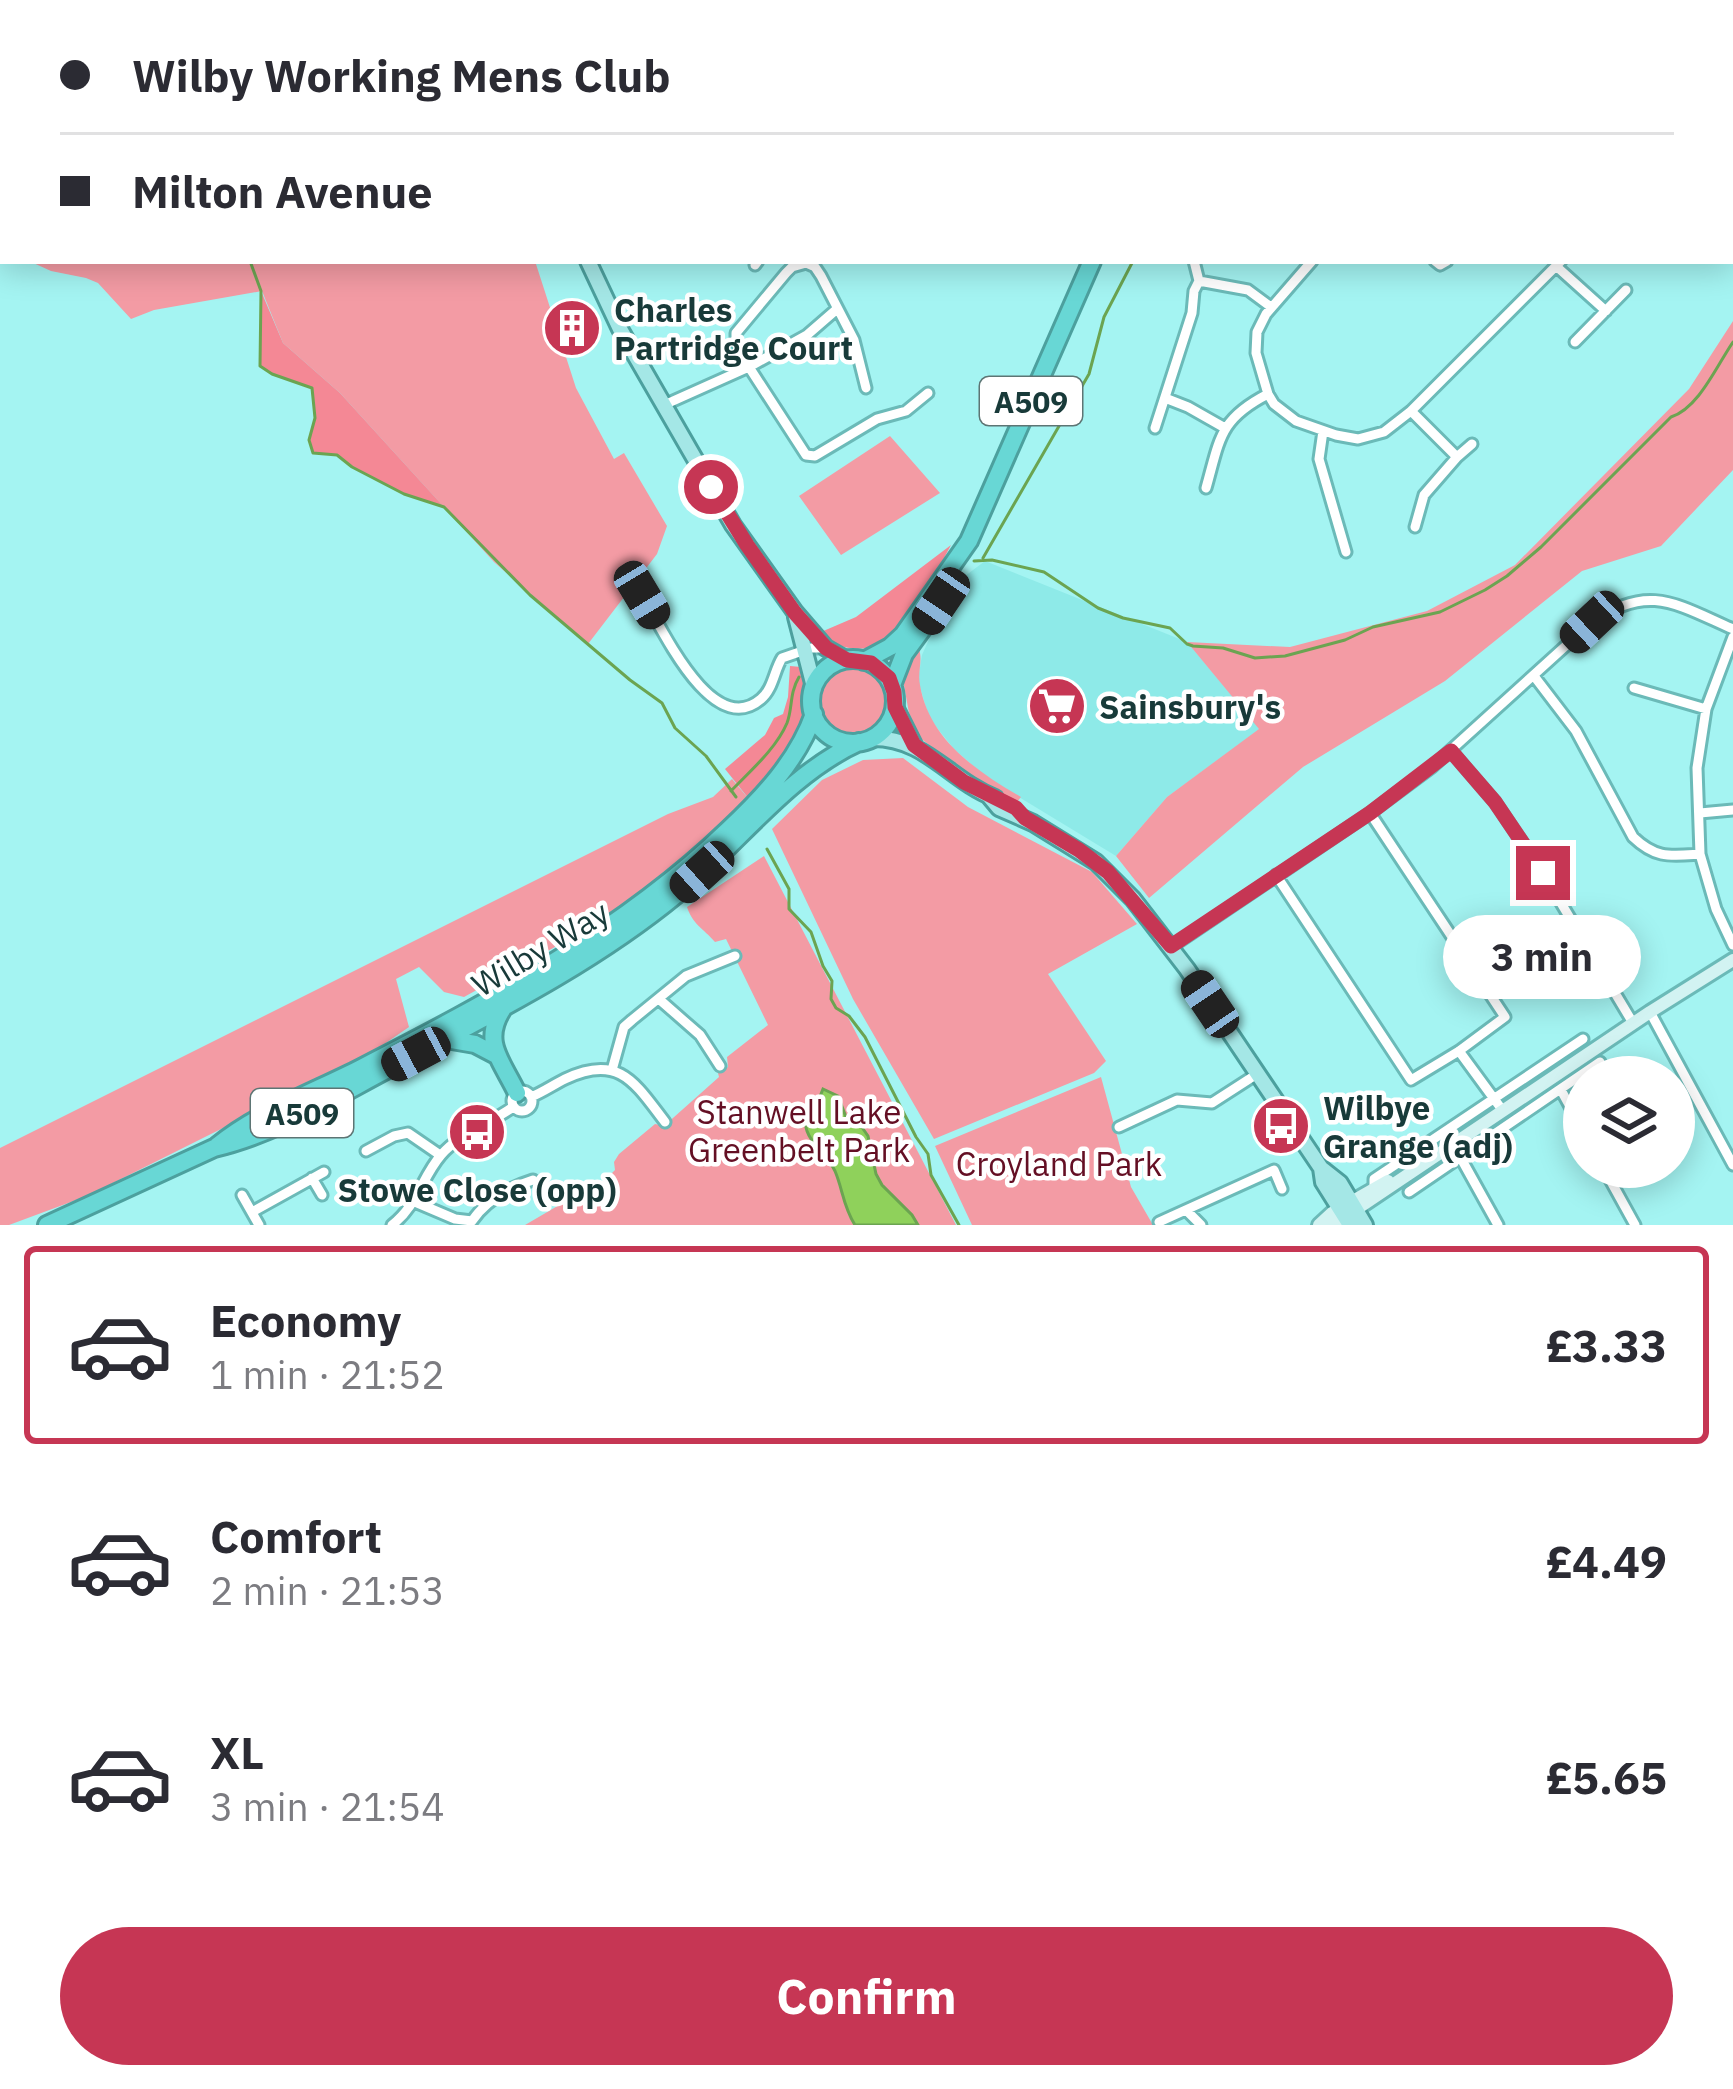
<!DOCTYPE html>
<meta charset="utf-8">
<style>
body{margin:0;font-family:"IBM Plex Sans",sans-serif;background:#f2f2f3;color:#2b2b33;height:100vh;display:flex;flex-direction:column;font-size:45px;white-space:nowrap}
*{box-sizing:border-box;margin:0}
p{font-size:39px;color:#7c7c81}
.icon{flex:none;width:66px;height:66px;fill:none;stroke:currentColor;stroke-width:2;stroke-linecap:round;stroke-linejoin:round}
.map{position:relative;height:1225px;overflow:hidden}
.details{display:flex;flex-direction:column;background:#fff;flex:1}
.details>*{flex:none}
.hud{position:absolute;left:0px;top:0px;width:1734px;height:264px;box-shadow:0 6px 30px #0003;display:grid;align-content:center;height:264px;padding:0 60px;background:#fff}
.buttons{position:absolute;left:1563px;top:1056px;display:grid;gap:24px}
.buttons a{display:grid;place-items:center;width:132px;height:132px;border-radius:50%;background:#fff;box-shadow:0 6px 30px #0003;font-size:60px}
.end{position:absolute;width:54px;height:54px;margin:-27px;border:15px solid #c63654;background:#fff;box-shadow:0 0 0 6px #fff}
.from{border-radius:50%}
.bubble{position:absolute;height:84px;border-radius:42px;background:#fff;box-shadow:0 6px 30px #0003;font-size:39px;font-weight:700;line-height:84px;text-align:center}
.car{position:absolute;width:36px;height:72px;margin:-36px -18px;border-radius:15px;box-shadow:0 0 9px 3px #0007;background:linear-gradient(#222 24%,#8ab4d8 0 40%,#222 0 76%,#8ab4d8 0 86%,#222 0)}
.hud b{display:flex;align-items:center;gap:42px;height:114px;font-size:45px}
.hud b+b{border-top:3px solid #e1e1e2}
.hud i{width:30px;height:30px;background:#2b2b33}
ul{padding:21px 0 0;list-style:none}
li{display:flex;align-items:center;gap:36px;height:198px;margin:0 24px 18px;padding:0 36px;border:6px solid transparent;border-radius:12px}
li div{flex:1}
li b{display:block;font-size:45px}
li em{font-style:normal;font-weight:700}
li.current{border-color:#c63654}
li>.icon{width:108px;height:108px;stroke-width:1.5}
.button{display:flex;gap:24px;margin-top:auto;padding:24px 60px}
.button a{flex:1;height:138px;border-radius:72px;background:#c63654;color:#fff;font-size:48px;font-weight:700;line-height:138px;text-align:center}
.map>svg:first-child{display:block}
.built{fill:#8eeae8}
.green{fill:#f39ba4}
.forest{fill:#f48895}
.water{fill:#8fd15b;stroke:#6ba451;stroke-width:3}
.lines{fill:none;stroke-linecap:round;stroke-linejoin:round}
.stream{stroke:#6ba451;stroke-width:3}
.street-casing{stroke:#6bbab8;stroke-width:15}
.secondary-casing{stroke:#6bbab8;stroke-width:18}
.primary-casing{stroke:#4ca09e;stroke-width:20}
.highway-casing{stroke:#4ca09e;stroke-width:22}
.street{stroke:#fff;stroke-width:9}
.secondary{stroke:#d2f3f2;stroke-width:12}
.primary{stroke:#a4e7e6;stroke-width:14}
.highway{stroke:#68d7d5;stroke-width:16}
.route{stroke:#c63654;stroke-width:15}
.labels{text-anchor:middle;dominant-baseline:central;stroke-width:9;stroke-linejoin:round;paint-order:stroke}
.shield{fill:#fff;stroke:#5d7574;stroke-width:3}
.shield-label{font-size:30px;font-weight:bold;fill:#183a39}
.poi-label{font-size:33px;font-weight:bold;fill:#183a39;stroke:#fff;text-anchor:start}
.street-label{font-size:33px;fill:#183a39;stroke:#fff}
.park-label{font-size:33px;fill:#640f24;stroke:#fff}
</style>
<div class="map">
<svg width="1733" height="1225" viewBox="0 0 1733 1225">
<rect width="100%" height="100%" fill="#a4f4f2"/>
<!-- built -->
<path class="built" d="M985 561 1187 642 1260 729 1167 797 1116 856 986 777 954 749 929 718 918 680 922 655 953 585Z"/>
<!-- green -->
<path class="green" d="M0 0H384L385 3H3V245L0 243Z
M29 261H535L576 388 614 459 624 453 667 526 657 554 588 644 494 562 340 393 283 343 262 291 154 310 131 319 98 283 86 278 51 271Z
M1733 321V470L1661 546 1582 571 1445 681 1303 767 1149 898 1116 856 1167 797 1259 729 1187 642 1290 647 1427 611 1515 565 1689 389Z
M890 436 940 493 841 555 799 496Z
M918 646C924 660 917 671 920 685 929 739 976 771 1021 797L1017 802 965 772 920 738 909 713 903 680Z
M819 702a36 36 0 1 1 72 0a36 36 0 1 1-72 0Z
M903 758 968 807 1092 872 1137 924 1048 974 1106 1061 1094 1073 934 1139 853 999 772 829 822 780 863 760Z
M732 779 748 798 670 872 617 913 464 997 444 992 419 967 396 979 409 1027 367 1056 87 1196 9 1225H0V1148L668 814 713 797Z
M764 856 956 1225H525L573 1197 585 1183 594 1191 615 1170 614 1162 619 1154 655 1124 664 1126 719 1077 718 1073 728 1067 727 1057 768 1025 726 939 715 942C703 928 693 925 687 907Z
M1101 1077 1131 1187 1153 1225H972L935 1146Z"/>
<!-- forest -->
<path class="forest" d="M261 291 283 343 340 393 444 507 404 494 352 467 337 455 313 453 309 440 315 418 311 388 272 374 260 366Z
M951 545C939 567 914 619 897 634 874 654 840 654 821 632L856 617Z
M790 666 801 667C815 731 791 756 749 799L725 769 765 735 774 718 783 714 788 697Z"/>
<!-- water -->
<path class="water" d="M823 1089 838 1096 846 1117 861 1126 868 1136 876 1174 882 1185 912 1215 918 1225H855C843 1206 843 1190 835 1171 828 1156 812 1146 807 1131 803 1121 808 1112 810 1102L819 1099Z"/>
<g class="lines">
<!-- stream -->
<path class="stream" d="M74 0 76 3
M250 261 261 291 260 366 272 374 312 388 315 418 309 440 313 453 337 455 352 467 404 494 444 507 530 595 630 680 662 703 675 728 706 756 736 797
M983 558 1089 374 1104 317 1133 261
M974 561 992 560 1044 572 1098 608 1123 618 1170 628 1187 644 1193 646 1223 648 1255 658 1285 656 1345 640 1373 627 1440 612 1485 590 1507 576 1541 547 1671 417C1699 408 1717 365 1733 342
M731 791C750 771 776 749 787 723 793 707 789 694 799 677
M767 849 789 889V909L811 932 823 966 832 981 831 999 836 1008 849 1016 865 1037 916 1137 928 1154 931 1175 959 1225"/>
<defs>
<path id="street" d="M1307 0 1310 3
M1507 0V3
M1687 0V3
M1608 3 1609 0
M1312 261 1266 314 1257 332 1256 353 1268 394 1274 404 1296 421 1336 435 1358 439 1384 432 1411 411 1561 261
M1435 261 1440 265 1447 261
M755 265 758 261
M1556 266 1606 311
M1199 281 1248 290 1271 307
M837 309 807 335 749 367 806 455 815 456 877 419 906 411 928 393
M1575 342 1626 290
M1165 398 1188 407 1225 428
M664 405 749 367 736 341V333L786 273 792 267 806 263 815 267 821 276 854 340 866 388
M1411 411 1457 457 1424 495 1415 527
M1155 428 1192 313 1194 291 1199 281 1194 261
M1323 431 1319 459 1346 552
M1457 457 1472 444
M1206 488C1220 439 1219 419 1268 394
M642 595C661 626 712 741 761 699 773 689 774 671 782 658L811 648H825
M1733 637 1706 709 1697 768 1700 854 1716 909 1733 945
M1534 676 1576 731 1633 837C1656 859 1670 856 1700 854
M1634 688 1706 709
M1451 751 1495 802 1543 873 1633 1023
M1700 813 1733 810
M1276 875 1411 1080 1459 1051 1505 1017 1370 813
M1171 947 1370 813 1432 767 1592 622C1649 583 1676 604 1733 629
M660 1000 700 1035 720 1066
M1650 1012 1733 1165
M1459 1051 1503 1111
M612 1070 624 1027 632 1020 686 976 735 956
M1561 1090 1584 1132
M512 1101a10 10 0 1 1 20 0a10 10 0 1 1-20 0Z
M531 1097C543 1092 553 1085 565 1079 619 1053 635 1083 665 1122
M1119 1127 1177 1100 1212 1103 1257 1074
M366 1151 394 1136 408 1133 440 1155
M1458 1153 1498 1225
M1603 1167 1635 1225
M312 1178 322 1195
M1374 1188V1179L1583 1039
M1409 1192 1600 1062
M242 1195 259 1225
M415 1202 455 1219 472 1221C486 1200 508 1188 533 1180
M1187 1211 1201 1225
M252 1212 324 1172
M1159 1222 1274 1170 1282 1189
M392 1225C417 1206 422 1177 441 1155 460 1133 491 1123 513 1107"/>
<path id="secondary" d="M1319 1225 1332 1213 1388 1181
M1333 1225 1650 1012 1733 960"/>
<path id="primary" d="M446 0 448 3
M588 261 620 329 733 525 795 612 826 648 847 660
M796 617 814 687
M895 707 914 745
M873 738C926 738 949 780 995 798
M989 796 999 808 1033 823 1096 862 1133 899 1187 969 1321 1168 1340 1183 1365 1225
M1321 1168 1323 1182 1350 1225"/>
<path id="highway" d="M1217 0 1218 3
M1280 3 1281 0
M811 701a42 42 0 1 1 84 0a42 42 0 1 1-84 0Z
M864 661 890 647 903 635 969 541 1092 261
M892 685 904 654 926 624
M504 1007C480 1041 502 1061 517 1093
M446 1039 475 1044 496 1055
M217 1146C259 1112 314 1092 361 1068 491 1001 622 932 728 830 763 797 798 760 814 714
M47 1225 214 1148C275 1134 333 1098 388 1069 487 1016 591 965 677 894 737 845 788 774 859 742"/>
</defs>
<!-- street casing -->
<use href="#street" class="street-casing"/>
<!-- secondary casing -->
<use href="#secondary" class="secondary-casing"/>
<!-- primary casing -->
<use href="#primary" class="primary-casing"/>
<!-- highway casing -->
<use href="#highway" class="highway-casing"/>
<!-- street -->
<use href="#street" class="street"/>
<!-- secondary -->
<use href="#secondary" class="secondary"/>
<!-- primary -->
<use href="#primary" class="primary"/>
<!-- highway -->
<use href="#highway" class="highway"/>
</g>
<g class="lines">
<!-- route -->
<path class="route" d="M711 487 747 545 795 613 826 648 847 660 871 663 889 678 894 692 895 707 914 745 964 782 1016 808 1025 818 1079 850 1108 872 1171 946 1370 813 1451 751 1495 802 1543 873"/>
</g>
<!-- icons -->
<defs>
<symbol id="building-disc" viewBox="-11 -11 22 22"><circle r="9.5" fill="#c63654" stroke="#fff"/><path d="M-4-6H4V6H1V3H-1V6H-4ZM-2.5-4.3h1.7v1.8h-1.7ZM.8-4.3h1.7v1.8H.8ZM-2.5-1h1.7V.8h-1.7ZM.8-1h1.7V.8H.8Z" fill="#fff"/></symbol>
<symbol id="supermarket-disc" viewBox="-11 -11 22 22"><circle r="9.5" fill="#c63654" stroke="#fff"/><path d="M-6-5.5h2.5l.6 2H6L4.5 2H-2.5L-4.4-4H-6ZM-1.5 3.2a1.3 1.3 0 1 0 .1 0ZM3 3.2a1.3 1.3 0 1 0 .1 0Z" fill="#fff"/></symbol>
<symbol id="bus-disc" viewBox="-11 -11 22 22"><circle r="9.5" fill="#c63654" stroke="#fff"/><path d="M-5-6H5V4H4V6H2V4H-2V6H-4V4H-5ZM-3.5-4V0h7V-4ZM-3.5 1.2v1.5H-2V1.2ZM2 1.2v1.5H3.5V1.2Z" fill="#fff"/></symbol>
</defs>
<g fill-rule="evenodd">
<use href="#building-disc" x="539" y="295" width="66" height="66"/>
<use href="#supermarket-disc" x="1024" y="673" width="66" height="66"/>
<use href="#bus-disc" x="1248" y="1093" width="66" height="66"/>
<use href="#bus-disc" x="444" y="1099" width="66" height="66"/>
</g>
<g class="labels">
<!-- shield labels -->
<g class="shield">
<rect x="980" y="377" width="102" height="48" rx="9"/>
<rect x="251" y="1089" width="102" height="48" rx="9"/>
</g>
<g class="shield-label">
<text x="1031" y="401">A509</text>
<text x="302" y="1113">A509</text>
</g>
<!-- poi labels -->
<g class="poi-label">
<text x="614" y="309">Charles<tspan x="614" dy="38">Partridge Court</tspan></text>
<text x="1099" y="706">Sainsbury's</text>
<text x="1323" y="1107">Wilbye<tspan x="1323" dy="38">Grange (adj)</tspan></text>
<text x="477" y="1189" text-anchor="middle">Stowe Close (opp)</text>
</g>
<!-- street labels -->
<g class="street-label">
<text transform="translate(540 948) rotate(-31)">Wilby Way</text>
</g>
<!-- park labels -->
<g class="park-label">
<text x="799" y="1111">Stanwell Lake<tspan x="799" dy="38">Greenbelt Park</tspan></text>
<text x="1059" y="1163">Croyland Park</text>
</g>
</g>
</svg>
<div class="buttons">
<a><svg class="icon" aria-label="layers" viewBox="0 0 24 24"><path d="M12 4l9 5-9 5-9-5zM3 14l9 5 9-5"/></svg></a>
</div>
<i class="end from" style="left:711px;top:487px"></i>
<i class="end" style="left:1543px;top:873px"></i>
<div class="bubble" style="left:1443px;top:915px;width:198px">3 min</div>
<i class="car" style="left:642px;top:595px;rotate:149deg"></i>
<i class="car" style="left:941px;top:601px;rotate:214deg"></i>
<i class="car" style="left:1592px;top:622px;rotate:227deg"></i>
<i class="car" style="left:702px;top:872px;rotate:228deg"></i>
<i class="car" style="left:1210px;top:1004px;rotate:326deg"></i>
<i class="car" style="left:416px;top:1054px;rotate:242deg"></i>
<div class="hud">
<b><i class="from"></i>Wilby Working Mens Club</b>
<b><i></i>Milton Avenue</b>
</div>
</div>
<section class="details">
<ul>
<li class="current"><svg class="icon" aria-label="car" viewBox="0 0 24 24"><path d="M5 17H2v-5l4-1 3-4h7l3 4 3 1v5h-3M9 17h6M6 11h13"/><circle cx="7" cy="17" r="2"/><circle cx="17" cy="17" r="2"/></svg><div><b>Economy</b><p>1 min · 21:52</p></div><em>£3.33</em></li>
<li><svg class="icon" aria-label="car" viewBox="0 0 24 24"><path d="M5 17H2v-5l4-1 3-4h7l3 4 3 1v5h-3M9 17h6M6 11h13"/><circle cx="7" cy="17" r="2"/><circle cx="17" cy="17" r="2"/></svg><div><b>Comfort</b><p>2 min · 21:53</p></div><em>£4.49</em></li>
<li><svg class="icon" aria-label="car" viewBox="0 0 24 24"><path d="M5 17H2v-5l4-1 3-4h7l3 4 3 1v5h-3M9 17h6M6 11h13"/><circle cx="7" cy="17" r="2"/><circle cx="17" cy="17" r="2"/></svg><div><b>XL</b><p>3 min · 21:54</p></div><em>£5.65</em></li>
</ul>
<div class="button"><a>Confirm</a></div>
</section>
